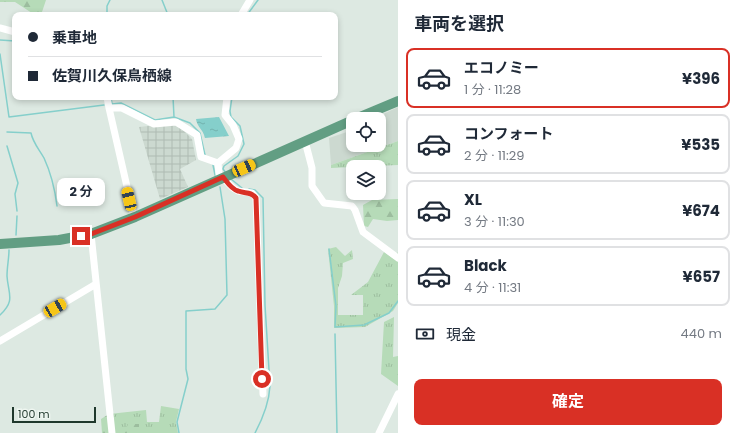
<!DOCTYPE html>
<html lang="ja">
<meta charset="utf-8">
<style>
body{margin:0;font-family:Poppins,"Noto Sans JP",sans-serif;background:#f2f2f3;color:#1f2937;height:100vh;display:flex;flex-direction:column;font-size:15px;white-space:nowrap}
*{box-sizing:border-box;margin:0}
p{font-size:13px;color:#747a83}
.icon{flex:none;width:22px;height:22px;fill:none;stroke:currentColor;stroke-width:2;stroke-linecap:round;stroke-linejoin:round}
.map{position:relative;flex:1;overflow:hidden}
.drawer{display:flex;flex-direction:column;background:#fff;width:340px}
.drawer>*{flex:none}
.hud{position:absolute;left:12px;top:12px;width:326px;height:88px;border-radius:8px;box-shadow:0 2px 6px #0003;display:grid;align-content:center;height:88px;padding:0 16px;background:#fff}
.tools{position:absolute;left:346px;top:112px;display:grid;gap:8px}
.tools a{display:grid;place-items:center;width:40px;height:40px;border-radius:8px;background:#fff;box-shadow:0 2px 6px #0003;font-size:20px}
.scale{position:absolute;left:12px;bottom:10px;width:84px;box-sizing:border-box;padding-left:4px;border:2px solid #1f382c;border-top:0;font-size:11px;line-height:14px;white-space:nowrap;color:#1f382c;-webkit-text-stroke:3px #eef6f0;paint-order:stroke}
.end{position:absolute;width:18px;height:18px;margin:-9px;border:5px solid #d93025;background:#fff;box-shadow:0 0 0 2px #fff}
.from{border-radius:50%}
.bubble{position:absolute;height:28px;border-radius:8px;background:#fff;box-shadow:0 2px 6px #0003;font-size:13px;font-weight:700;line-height:28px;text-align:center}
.car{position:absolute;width:12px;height:24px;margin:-12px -6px;border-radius:5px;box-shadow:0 0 3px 1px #0007;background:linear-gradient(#f5c518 24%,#345 0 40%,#f5c518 0 76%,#345 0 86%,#f5c518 0)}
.hud b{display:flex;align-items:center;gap:14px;height:38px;font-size:15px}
.hud b+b{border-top:1px solid #e0e1e3}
.hud i{width:10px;height:10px;background:#1f2937}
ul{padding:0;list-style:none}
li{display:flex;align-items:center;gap:12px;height:60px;margin:0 8px 6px;padding:0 8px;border:2px solid #e0e1e3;border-radius:8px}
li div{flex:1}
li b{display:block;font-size:15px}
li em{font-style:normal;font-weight:700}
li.on{border-color:#d93025}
li>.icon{width:36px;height:36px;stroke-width:1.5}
h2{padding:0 16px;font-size:18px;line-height:48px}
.pay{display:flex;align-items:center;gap:10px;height:44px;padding:0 16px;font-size:15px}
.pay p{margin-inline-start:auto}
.primary-button{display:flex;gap:8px;margin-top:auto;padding:8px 16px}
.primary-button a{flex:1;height:46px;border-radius:8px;background:#d93025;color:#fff;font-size:16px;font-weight:700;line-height:46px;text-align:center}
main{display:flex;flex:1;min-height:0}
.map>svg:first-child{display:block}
.built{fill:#ccd9d0}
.industrial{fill:url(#industrial-grid)}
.grass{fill:url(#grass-tufts)}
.forest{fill:url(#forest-firs)}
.water{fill:url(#water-ripples)}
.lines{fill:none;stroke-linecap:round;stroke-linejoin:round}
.stream{stroke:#85cfcb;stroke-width:1.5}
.minor{stroke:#fff;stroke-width:7}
.primary{stroke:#629e83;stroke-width:10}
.route{stroke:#d93025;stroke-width:5}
</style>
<main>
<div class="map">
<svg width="398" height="433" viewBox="0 0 398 433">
<defs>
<pattern id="industrial-grid" width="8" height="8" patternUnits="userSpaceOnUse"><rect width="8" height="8" fill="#ccd9d0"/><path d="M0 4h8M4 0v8" fill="none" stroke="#afbbb3"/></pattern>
<pattern id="grass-tufts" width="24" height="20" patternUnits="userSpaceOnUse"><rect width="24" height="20" fill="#b6dbb8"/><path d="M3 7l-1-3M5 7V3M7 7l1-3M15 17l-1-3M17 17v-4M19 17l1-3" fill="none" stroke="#9cbd9e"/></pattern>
<pattern id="forest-firs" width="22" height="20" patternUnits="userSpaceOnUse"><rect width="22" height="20" fill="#b6dbb8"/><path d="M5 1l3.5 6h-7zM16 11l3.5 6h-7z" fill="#9cbd9e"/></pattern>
<pattern id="water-ripples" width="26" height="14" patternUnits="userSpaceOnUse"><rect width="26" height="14" fill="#85cfcb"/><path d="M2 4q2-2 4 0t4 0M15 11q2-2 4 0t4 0" fill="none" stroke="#72b2ae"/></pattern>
</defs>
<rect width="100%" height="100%" fill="#dde9e2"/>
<!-- built -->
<path class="built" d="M398 107V141L331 165 329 138 353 130V145H379V119H373Z"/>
<!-- industrial -->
<path class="industrial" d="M176 123 192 139 196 160 180 169 188 187 160 199 139 127Z"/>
<!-- grass -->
<path class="grass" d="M398 141V165L331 168V165Z
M336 247 345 256 352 250 353 259 343 263 342 276 338 288V315H363V295H351L368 282 384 252 394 259 398 252V303L393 311 365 327 334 328V306L328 249Z
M394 317 393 357 398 356V386L381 374 384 322Z
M161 406 179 409 176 422 178 433H139V424L125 432H110L109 414 146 410 147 422H159Z"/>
<!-- forest -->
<path class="forest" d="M0 0H46L42 12V15H35L15 2H0Z
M398 199V220L387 221 373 219 368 227 364 226 363 205 372 200Z
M109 414 110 432H125L128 424H139V433H102L101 419Z"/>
<!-- water -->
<path class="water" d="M219 117 229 136 205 138C203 129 197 127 196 119Z"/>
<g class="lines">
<!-- stream -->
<path class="stream" d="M162 0 168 15
M107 15V6L110 0
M247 15 258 0
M0 40 15 41
M0 54 9 117 104 105
M111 97 112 104 121 103 155 120 174 117
M173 97 174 117 190 123 200 133 205 155
M7 132 31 133C33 143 39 149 44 158 51 173 55 190 57 206
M7 146 18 183 15 194 17 211
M213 165 215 175
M226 173 223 169 224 166 238 156 244 144 240 126 231 117 230 111 232 97
M231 179 242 188
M249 189 255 190 263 198 265 305 270 386C269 404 263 418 255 433
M16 235 17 216
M329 249 336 306 335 327 364 325 389 313 398 301
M0 315C16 300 8 294 7 276 7 267 9 258 9 250
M335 334 337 433
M179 433 177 422 188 379 186 369V311L215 309 227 295 225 219 220 187"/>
<!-- minor -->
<path class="minor" d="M241 15 250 0
M0 28 15 32
M107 97 109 108 133 213 135 217
M109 108H122L154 124 176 122 197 135 201 157 218 163 219 174 233 188 238 191 252 193 256 198 263 394
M305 141 312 168V186L324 203 352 206 355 210 363 232 398 258
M218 163 236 148 239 139 233 125 225 115 227 97
M91 234 112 433
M0 341 96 284
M379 433 398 394"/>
<!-- primary -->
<path class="primary" d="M355 119 398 101
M0 244 59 240 91 234 135 217 353 120"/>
</g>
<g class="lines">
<!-- route -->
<path class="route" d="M81 236 91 234 135 217 223 177C227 182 231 189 238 191 246 194 250 191 256 198L262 379"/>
</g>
</svg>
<div class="tools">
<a><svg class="icon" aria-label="locate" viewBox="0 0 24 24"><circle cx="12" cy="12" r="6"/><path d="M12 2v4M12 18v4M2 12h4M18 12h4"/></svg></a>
<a><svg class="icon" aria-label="layers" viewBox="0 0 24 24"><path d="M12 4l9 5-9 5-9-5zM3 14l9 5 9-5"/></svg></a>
</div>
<div class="scale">100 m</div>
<i class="end from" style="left:262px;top:379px"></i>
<i class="end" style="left:81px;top:236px"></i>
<div class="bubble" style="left:57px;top:178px;width:48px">2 分</div>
<i class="car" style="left:244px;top:168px;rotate:66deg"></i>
<i class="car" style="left:129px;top:199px;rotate:347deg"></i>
<i class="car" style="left:55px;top:308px;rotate:60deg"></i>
<div class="hud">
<b><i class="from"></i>乗車地</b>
<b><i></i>佐賀川久保鳥栖線</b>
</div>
</div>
<section class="drawer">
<h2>車両を選択</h2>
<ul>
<li class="on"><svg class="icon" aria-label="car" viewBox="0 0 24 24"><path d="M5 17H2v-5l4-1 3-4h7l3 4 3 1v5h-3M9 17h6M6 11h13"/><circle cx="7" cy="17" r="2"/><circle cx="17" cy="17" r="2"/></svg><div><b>エコノミー</b><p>1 分 · 11:28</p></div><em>¥396</em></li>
<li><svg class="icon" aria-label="car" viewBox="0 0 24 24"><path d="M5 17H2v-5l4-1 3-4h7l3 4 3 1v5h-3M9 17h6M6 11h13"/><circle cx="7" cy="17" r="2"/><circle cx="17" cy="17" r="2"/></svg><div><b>コンフォート</b><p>2 分 · 11:29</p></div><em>¥535</em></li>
<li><svg class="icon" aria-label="car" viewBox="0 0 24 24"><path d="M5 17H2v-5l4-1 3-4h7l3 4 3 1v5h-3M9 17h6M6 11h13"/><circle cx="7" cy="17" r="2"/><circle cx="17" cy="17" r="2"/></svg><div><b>XL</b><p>3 分 · 11:30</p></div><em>¥674</em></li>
<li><svg class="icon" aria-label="car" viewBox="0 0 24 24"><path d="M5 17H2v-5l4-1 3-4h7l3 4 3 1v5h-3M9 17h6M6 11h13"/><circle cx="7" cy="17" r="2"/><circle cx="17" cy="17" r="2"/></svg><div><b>Black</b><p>4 分 · 11:31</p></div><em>¥657</em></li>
</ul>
<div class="pay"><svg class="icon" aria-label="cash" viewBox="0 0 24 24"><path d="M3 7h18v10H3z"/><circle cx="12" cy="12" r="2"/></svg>現金<p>440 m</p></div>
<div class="primary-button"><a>確定</a></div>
</section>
</main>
